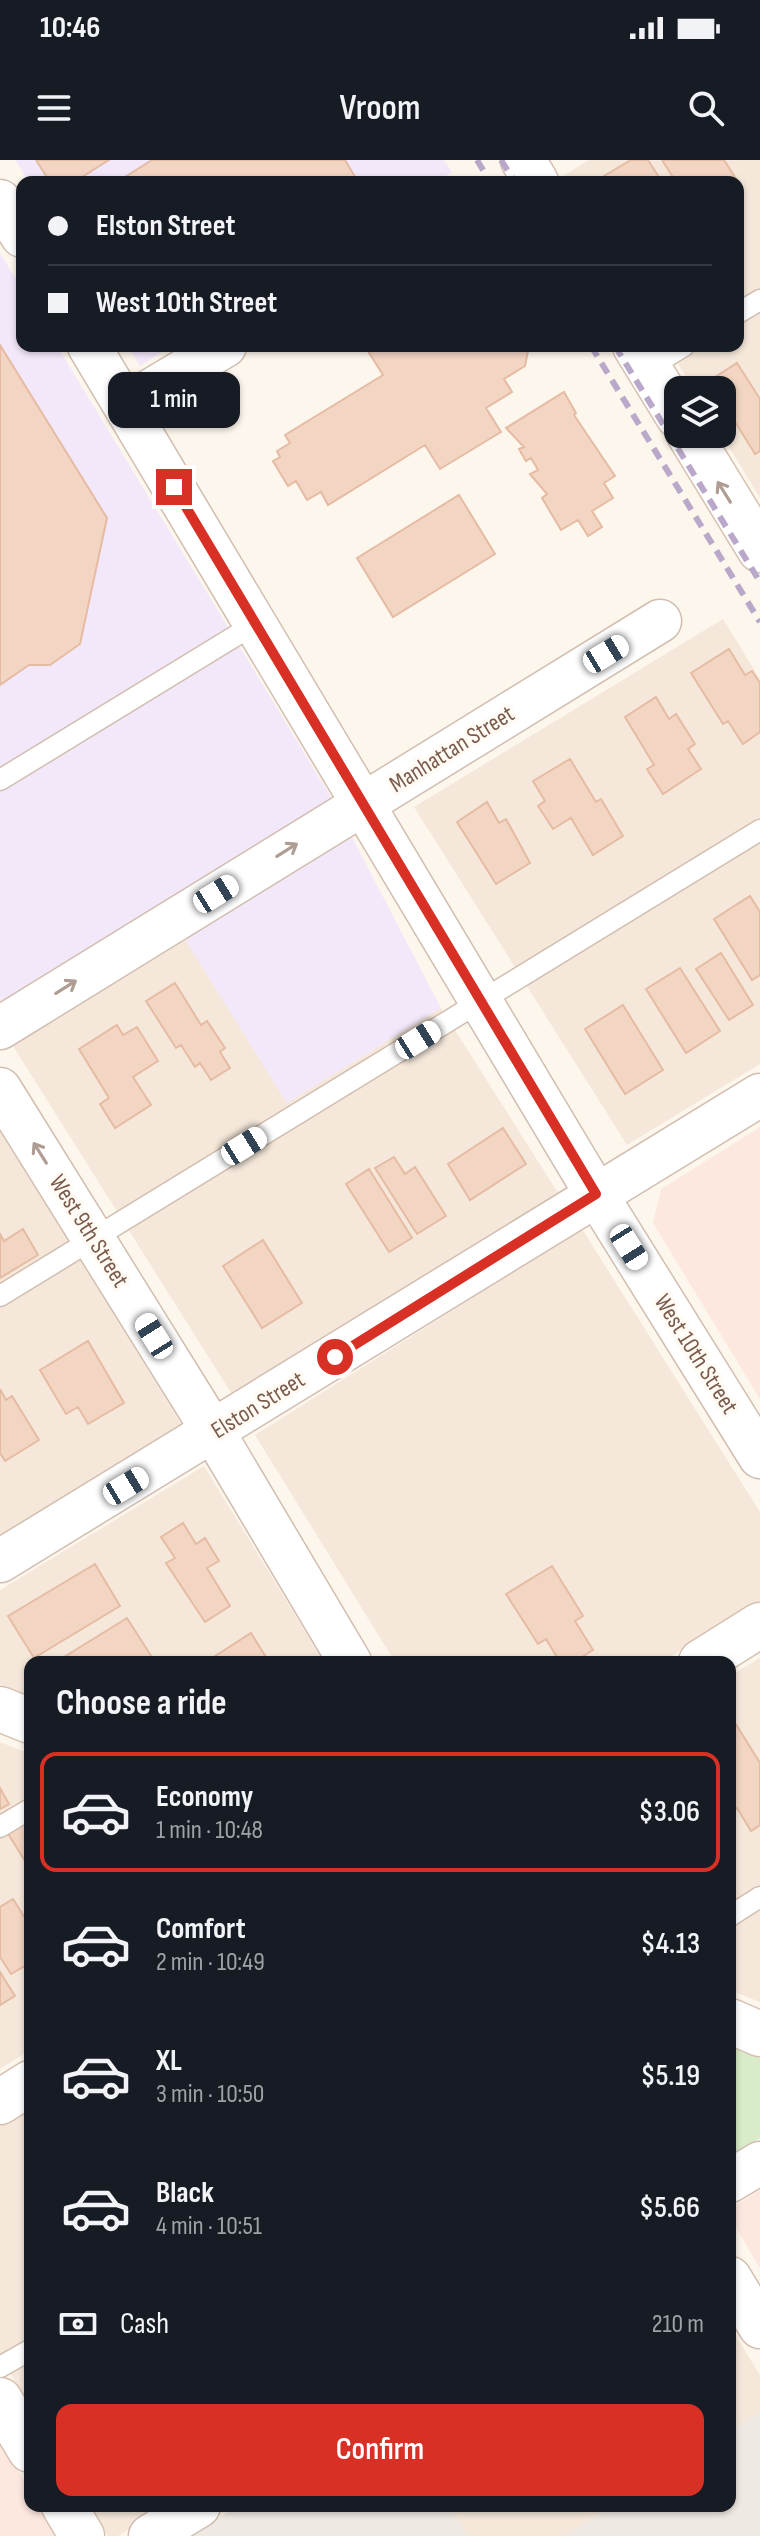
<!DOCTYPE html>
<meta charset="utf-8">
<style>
body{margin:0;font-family:"Sofia Sans Condensed",sans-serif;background:#20242c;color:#f1f3f6;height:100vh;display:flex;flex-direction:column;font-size:30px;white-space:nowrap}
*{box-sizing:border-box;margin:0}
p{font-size:26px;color:#9ea1a6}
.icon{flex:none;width:44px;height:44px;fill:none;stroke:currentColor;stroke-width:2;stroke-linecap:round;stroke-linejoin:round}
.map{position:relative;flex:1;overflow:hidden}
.sheet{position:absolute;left:24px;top:1496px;width:712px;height:856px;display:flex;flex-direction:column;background:#171b24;border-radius:16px;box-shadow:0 2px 6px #0004}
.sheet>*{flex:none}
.top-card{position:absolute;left:16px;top:16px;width:728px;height:176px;border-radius:16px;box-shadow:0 2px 6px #0004;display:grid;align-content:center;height:176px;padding:0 32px;background:#171b24}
.fabs{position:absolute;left:664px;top:216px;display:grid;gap:16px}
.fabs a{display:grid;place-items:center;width:72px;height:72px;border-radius:16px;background:#171b24;box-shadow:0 2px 6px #0004;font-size:40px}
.end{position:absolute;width:36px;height:36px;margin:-18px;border:10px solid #d93025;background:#fff;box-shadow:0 0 0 4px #fff}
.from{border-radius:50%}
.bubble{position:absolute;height:56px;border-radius:16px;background:#171b24;box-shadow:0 2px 6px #0004;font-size:26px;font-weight:600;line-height:56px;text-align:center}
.car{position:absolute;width:24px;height:48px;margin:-24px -12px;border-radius:10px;box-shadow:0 0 6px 2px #0007;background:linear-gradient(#fff 24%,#345 0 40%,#fff 0 76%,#345 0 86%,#fff 0)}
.top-card b{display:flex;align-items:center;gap:28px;height:76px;font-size:30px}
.top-card b+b{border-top:2px solid #363941}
.top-card i{width:20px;height:20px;background:#f1f3f6}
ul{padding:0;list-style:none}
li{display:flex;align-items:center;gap:24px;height:120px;margin:0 16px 12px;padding:0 16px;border:4px solid transparent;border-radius:16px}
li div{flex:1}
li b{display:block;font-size:30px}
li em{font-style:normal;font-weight:600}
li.current{border-color:#d93025}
li>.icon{width:72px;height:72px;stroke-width:1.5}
h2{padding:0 32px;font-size:36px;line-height:96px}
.pay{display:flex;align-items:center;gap:20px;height:88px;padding:0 32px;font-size:30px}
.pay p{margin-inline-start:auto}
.cta{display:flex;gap:16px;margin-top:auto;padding:16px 32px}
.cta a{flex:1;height:92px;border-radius:16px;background:#d93025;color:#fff;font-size:32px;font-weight:600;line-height:92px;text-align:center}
.status{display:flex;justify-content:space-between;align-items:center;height:56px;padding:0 40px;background:#171b24;direction:ltr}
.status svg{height:22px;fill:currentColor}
header{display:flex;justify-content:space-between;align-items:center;height:104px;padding:0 32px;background:#171b24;font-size:36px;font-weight:600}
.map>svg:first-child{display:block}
.residential{fill:#f5e8da}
.commercial{fill:#fde8e0}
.industrial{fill:#efe9e4}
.education{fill:#f3e8fa}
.green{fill:#d8ecc9}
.building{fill:#f3d5c3;stroke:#e6bba3;stroke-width:2}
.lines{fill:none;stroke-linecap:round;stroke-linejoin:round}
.lane-casing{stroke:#d1beb0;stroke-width:23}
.street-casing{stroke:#d1beb0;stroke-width:45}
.secondary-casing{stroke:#d6c0b0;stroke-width:47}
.lane{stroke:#fff;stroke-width:20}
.street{stroke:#fff;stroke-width:42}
.secondary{stroke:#fff;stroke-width:44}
.rail{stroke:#b9a8c9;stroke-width:6;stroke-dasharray:12 8;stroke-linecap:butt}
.oneway{stroke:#af9d94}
.route{stroke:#d93025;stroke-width:10}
.labels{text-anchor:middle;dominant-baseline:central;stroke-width:7;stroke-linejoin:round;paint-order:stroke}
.street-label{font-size:24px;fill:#7a5c4d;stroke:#fffaf3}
</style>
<div class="status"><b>10:46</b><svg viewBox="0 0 49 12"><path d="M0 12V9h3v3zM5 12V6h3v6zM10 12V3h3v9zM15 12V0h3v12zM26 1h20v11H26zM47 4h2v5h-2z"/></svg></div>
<header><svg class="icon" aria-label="menu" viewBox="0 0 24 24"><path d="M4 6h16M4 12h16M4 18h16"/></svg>Vroom<svg class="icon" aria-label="search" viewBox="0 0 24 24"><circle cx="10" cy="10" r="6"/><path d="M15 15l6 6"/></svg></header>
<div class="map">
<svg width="760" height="2376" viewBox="0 0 760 2376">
<rect width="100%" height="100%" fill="#fdf6ec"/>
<!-- residential -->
<path class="residential" d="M589 0H760V338L721 274 722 230H694L667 186H738V22H567L563 16Z
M723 459 760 519V904L627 985 414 647Z
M186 780 287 943 441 848 558 1033 233 1236 13 886Z
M0 969 181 1264 0 1375Z
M582 1069 760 1352V1441L662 1502H395L255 1275Z
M204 1306 324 1502H30V1536L0 1524V1430Z
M760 1498V1842L730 1830V1516Z
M0 1582 30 1594V1890L0 1909Z
M30 1944V2246L0 2196V1963Z
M730 2166 760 2215V2252L730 2271Z
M90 2346H168L118 2376H108Z
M450 2346H612L564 2376H468Z"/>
<!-- commercial -->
<path class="commercial" d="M760 967V1239L653 1063 661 1029Z
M760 2030V2108L730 2058V2049Z
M0 2281 30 2330V2346H40L58 2376H0Z"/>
<!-- industrial -->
<path class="industrial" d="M760 2252V2376H564L612 2346H730V2271Z
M238 2346H450L468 2376H190Z"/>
<!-- education -->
<path class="education" d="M15 0H444L452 12 436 22H29Z
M0 93 22 129V186H57L331 637 441 848 287 943 163 744 0 843Z
M128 186H171L140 206Z"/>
<!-- green -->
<path class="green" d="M730 1881 760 1893V1978L730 1996Z"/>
<!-- building -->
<path class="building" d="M36 0H109L74 22H50Z
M152 0H345L358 22H117Z
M631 0H648L662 22H594Z
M662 0H724L738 22H676Z
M0 185 107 358 80 484 50 505H29L0 525Z
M370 186H529L525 206 504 219 512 232 486 248 501 272 440 309 425 285 328 345 321 332 307 340 296 321 288 326 273 301 280 297 277 291 290 283 285 275 383 215 366 188Z
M737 203 760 239V291L755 294 722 241V230H715L709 221Z
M564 232 576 253 574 255 615 316 604 323 613 338 592 351 602 367 588 376 578 360 561 370 542 338 547 334 530 314 538 310 531 298 526 301 519 289 524 287 506 268Z
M459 335 495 394 393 457 357 398Z
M729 489 745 515 752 511 760 523V572L743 584 728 561 723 564 691 513Z
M656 537 669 559 676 554 695 584 688 589 701 609 663 634 647 609 654 605 625 557Z
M570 599 596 642 601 639 623 676 593 695 571 658 553 669 538 646 545 641 533 621Z
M487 642 499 663 506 659 530 703 496 724 457 662Z
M750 736 760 752V815L752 820 714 759Z
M721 793 753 845 729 860 696 809Z
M680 808 720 871 686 893 646 829Z
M175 823 201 865 207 861 225 888 220 892 230 908 211 920 200 903 195 907 181 885 176 888 146 841Z
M623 845 663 910 625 934 585 869Z
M117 865 123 875 137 867 158 901 133 917 151 945 115 968 100 944 109 938 79 889Z
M503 968 526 1004 470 1040 448 1004Z
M394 997 405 1014 415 1007 446 1056 417 1074 375 1008Z
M369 1009 412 1078 389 1092 346 1024Z
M23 1069 38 1095 0 1118V1074L4 1081Z
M263 1080 302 1143 262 1168 223 1106Z
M88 1181 124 1243 88 1264 78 1247 66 1254 40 1210Z
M0 1229 6 1240 12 1236 39 1280 5 1301 0 1293Z
M183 1363 196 1384 205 1378 219 1401 207 1408 230 1446 205 1462 166 1403 175 1398 161 1377Z
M95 1404 120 1446 34 1498 8 1456Z
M552 1406 583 1456 575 1461 593 1490 574 1502H560L546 1479 538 1484 506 1434Z
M127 1458 155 1502H56Z
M251 1473 269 1502H206Z
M732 1558 760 1603V1665L751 1671 737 1648 733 1651 730 1647Z
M0 1628 9 1644 0 1649Z
M30 1657V1698L25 1701 7 1672Z
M13 1739 30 1766 29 1813 25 1806 11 1814 0 1797V1747Z
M0 1812 15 1836 0 1845Z"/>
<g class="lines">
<defs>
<path id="lane" d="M738 153 760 140
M648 208 684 186
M0 620 255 464
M0 1136 760 670
M0 1667 30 1649
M730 1756 760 1737
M0 2207 30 2190"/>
<path id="street" d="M0 41 22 76
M89 186 596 1034 760 1297
M126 245 225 186
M0 868 660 461
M0 929 214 1273 350 1502
M0 1401 760 935
M730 2021 760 2003
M730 2118 760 2167
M150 2376 199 2346"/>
<path id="secondary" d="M523 0 536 22
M635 186 678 256
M689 274 760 390
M701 1502 760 1465
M0 1549 30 1561
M730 1861 760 1874
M0 1942 30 1923
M0 2240 30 2290
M64 2346 82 2376"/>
</defs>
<!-- lane casing -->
<use href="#lane" class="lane-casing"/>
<!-- street casing -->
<use href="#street" class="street-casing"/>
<!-- secondary casing -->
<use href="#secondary" class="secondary-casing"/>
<!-- lane -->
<use href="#lane" class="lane"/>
<!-- street -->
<use href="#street" class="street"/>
<!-- secondary -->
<use href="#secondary" class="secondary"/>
<!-- rail -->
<path class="rail" d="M477 0 490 22
M501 0 515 22
M591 186 760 462
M615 186 760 422"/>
</g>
<!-- one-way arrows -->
<defs><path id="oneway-shaft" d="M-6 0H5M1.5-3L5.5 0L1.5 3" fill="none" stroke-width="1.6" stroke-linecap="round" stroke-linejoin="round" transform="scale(2)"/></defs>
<g class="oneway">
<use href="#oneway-shaft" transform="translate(724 332) rotate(-122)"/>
<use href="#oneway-shaft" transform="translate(287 690) rotate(-32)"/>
<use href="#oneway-shaft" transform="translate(66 827) rotate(-32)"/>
<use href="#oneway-shaft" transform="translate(40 993) rotate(-122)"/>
</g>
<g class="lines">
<!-- route -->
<path class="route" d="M174 327 596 1034 335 1197"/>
</g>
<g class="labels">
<!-- street labels -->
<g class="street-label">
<text transform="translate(452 589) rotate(-32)">Manhattan Street</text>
<text transform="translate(89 1071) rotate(58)">West 9th Street</text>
<text transform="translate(696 1194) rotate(58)">West 10th Street</text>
<text transform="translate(258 1245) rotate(-32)">Elston Street</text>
</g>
</g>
</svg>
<div class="fabs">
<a><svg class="icon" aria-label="layers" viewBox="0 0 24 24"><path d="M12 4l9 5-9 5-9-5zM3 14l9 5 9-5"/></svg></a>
</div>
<i class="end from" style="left:335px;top:1197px"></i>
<i class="end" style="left:174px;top:327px"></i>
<div class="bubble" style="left:108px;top:212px;width:132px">1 min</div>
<i class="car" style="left:606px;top:494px;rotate:59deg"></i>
<i class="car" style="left:216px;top:734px;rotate:58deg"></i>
<i class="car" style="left:418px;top:880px;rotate:58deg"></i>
<i class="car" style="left:244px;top:986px;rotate:58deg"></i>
<i class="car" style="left:629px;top:1087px;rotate:148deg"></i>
<i class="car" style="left:154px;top:1176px;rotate:328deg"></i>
<i class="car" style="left:126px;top:1326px;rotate:59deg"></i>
<div class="top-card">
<b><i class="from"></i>Elston Street</b>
<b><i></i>West 10th Street</b>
</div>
<section class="sheet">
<h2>Choose a ride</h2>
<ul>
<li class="current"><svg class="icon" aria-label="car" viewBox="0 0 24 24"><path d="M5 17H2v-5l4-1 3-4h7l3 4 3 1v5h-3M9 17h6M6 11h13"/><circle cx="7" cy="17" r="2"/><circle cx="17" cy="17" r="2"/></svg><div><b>Economy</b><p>1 min · 10:48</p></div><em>$3.06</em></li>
<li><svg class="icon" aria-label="car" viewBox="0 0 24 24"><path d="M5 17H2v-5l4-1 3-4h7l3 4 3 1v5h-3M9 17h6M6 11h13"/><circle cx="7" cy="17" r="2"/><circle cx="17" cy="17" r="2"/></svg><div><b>Comfort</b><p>2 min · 10:49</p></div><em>$4.13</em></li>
<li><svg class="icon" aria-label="car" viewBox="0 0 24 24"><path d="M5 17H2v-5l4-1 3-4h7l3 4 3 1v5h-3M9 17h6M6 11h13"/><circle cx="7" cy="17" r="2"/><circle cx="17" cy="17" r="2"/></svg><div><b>XL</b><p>3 min · 10:50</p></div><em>$5.19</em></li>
<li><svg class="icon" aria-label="car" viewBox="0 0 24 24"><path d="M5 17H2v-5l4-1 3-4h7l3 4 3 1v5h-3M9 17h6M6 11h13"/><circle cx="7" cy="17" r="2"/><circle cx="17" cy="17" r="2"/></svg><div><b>Black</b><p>4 min · 10:51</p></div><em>$5.66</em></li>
</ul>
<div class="pay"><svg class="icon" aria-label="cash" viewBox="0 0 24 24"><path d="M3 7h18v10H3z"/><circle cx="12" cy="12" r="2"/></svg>Cash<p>210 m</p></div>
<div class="cta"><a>Confirm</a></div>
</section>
</div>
